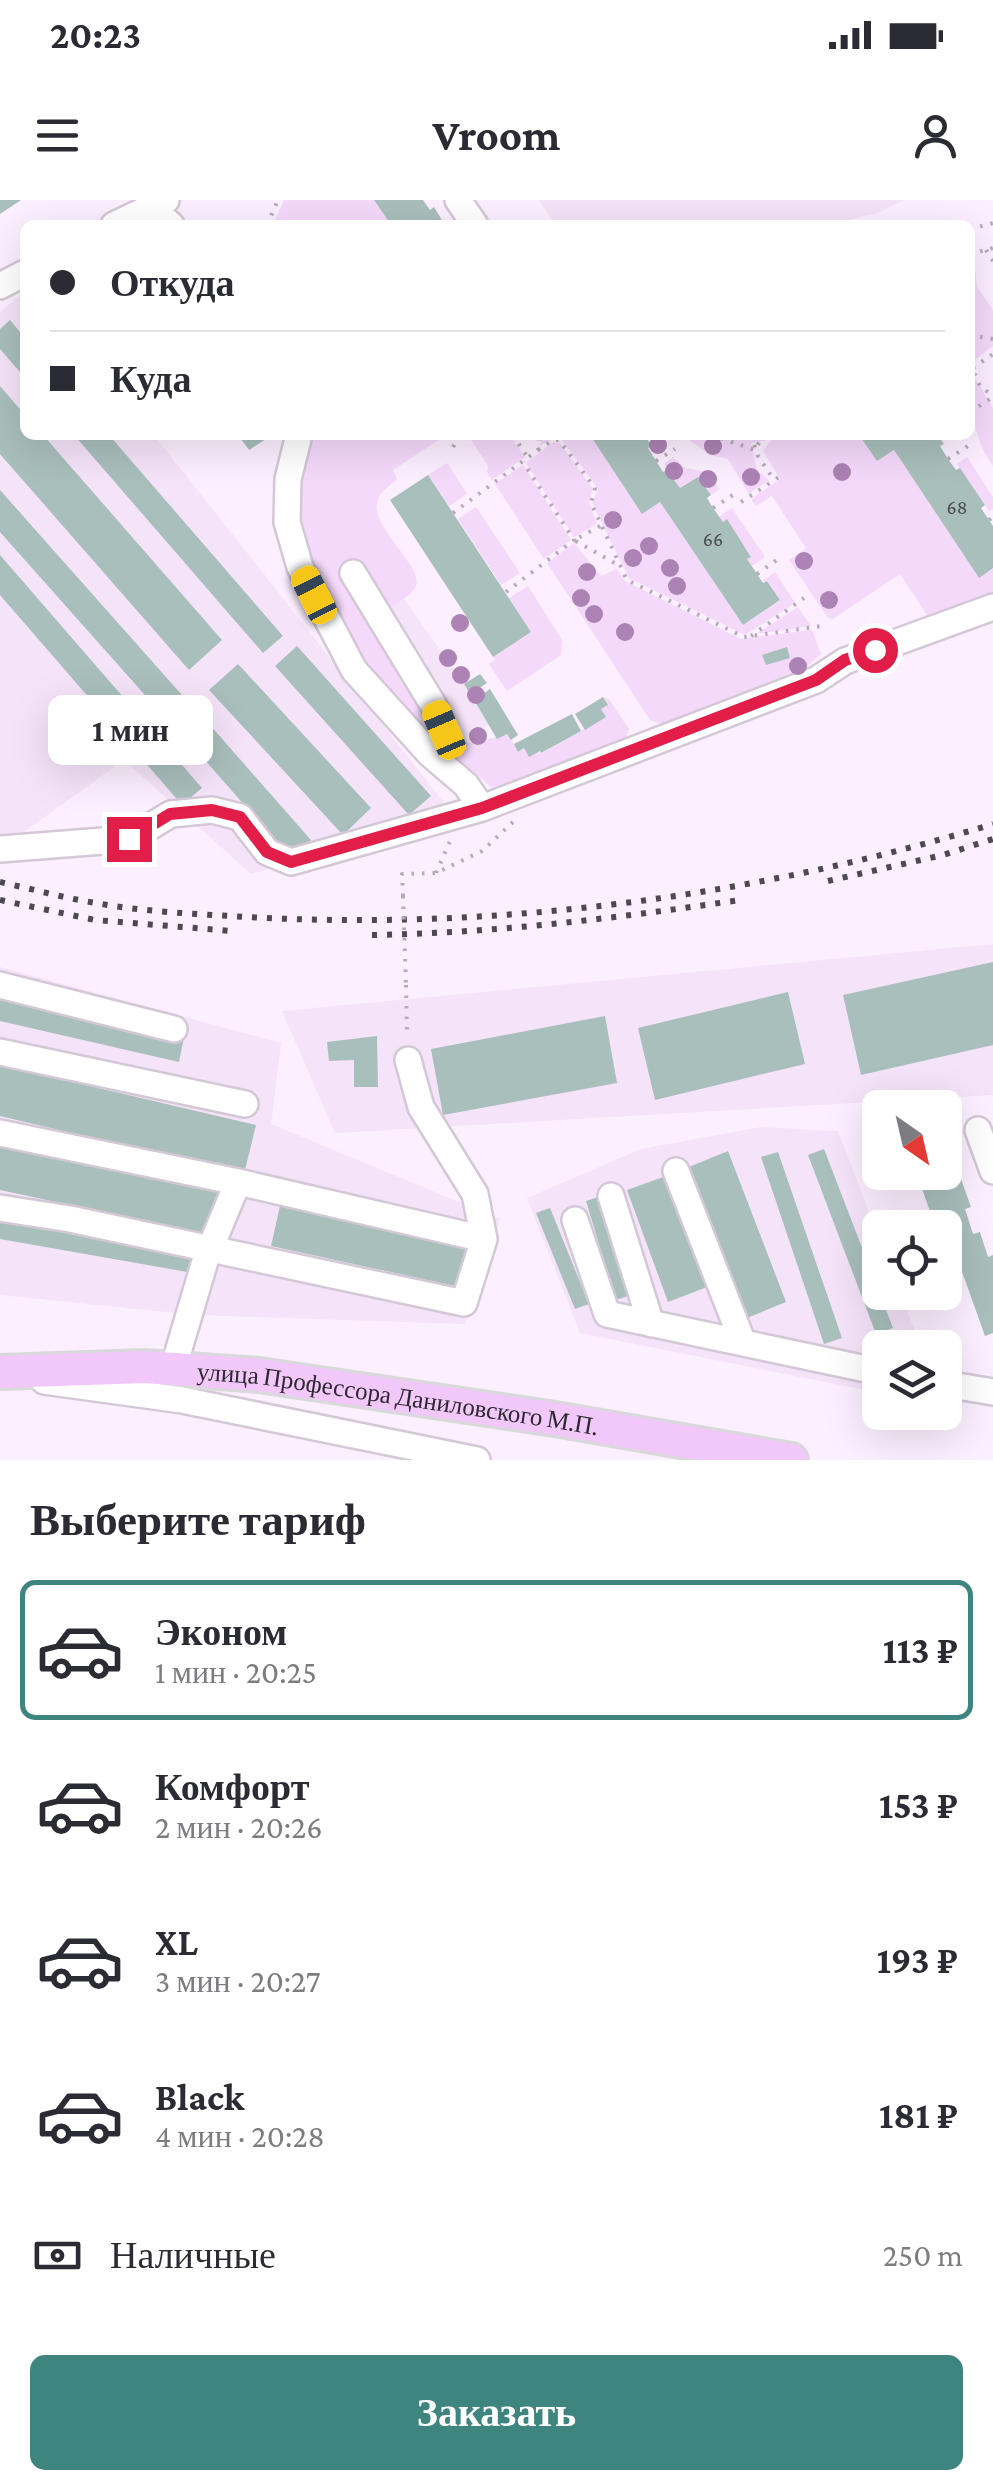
<!DOCTYPE html>
<html lang="ru">
<meta charset="utf-8">
<style>
body{margin:0;font-family:"Crimson Pro",serif;background:#f2f2f3;color:#2b2b33;height:100vh;display:flex;flex-direction:column;font-size:38px;white-space:nowrap}
*{box-sizing:border-box;margin:0}
p{font-size:32px;color:#7c7c81}
.icon{flex:none;width:55px;height:55px;fill:none;stroke:currentColor;stroke-width:2;stroke-linecap:round;stroke-linejoin:round}
.map{position:relative;height:1260px;overflow:hidden}
.side{display:flex;flex-direction:column;background:#fff;flex:1}
.side>*{flex:none}
.guide{position:absolute;left:20px;top:20px;width:955px;height:220px;border-radius:15px;box-shadow:0 10px 40px #0002;display:grid;align-content:center;height:220px;padding:0 30px;background:#fff}
.needle{width:65px;rotate:146deg}
.fabs{position:absolute;left:862px;top:890px;display:grid;gap:20px}
.fabs a{display:grid;place-items:center;width:100px;height:100px;border-radius:15px;background:#fff;box-shadow:0 10px 40px #0002;font-size:50px}
.end{position:absolute;width:45px;height:45px;margin:-22px;border:12px solid #e11d48;background:#fff;box-shadow:0 0 0 5px #fff}
.from{border-radius:50%}
.bubble{position:absolute;height:70px;border-radius:15px;background:#fff;box-shadow:0 10px 40px #0002;font-size:32px;font-weight:700;line-height:70px;text-align:center}
.car{position:absolute;width:30px;height:60px;margin:-30px -15px;border-radius:12px;box-shadow:0 0 8px 2px #0007;background:linear-gradient(#f5c518 24%,#345 0 40%,#f5c518 0 76%,#345 0 86%,#f5c518 0)}
.guide b{display:flex;align-items:center;gap:35px;height:95px;font-size:38px}
.guide b+b{border-top:2px solid #e1e1e2}
.guide i{width:25px;height:25px;background:#2b2b33}
ul{padding:0;list-style:none}
li{display:flex;align-items:center;gap:30px;height:140px;margin:0 20px 15px;padding:0 10px;border:5px solid transparent;border-radius:15px}
li div{flex:1}
li b{display:block;font-size:38px}
li em{font-style:normal;font-weight:700}
li.active{border-color:#3e857f}
li>.icon{width:90px;height:90px;stroke-width:1.5}
h2{padding:0 30px;font-size:45px;line-height:120px}
.pay{display:flex;align-items:center;gap:25px;height:110px;padding:0 30px;font-size:38px}
.pay p{margin-inline-start:auto}
.cta{display:flex;gap:20px;margin-top:auto;padding:20px 30px}
.cta a{flex:1;height:115px;border-radius:15px;background:#3e857f;color:#fff;font-size:40px;font-weight:700;line-height:115px;text-align:center}
.status{display:flex;justify-content:space-between;align-items:center;height:70px;padding:0 50px;background:#fff;direction:ltr}
.status svg{height:28px;fill:currentColor}
header{display:flex;justify-content:space-between;align-items:center;height:130px;padding:0 30px;background:#fff;font-size:45px;font-weight:700}
.map>svg:first-child{display:block}
.built{fill:#f5e3f9}
.green{fill:#f5d9fb}
.building{fill:#a9bfbc}
.lines{fill:none;stroke-linecap:round;stroke-linejoin:round}
.minor-casing{stroke:#d4c8d7;stroke-width:30}
.major-casing{stroke:#d9d8da;stroke-width:38}
.path{stroke:#b6abb8;stroke-width:4;stroke-dasharray:2.5 8;stroke-linecap:butt}
.minor{stroke:#fff;stroke-width:25}
.major{stroke:#f2c8fb;stroke-width:32}
.rail{stroke:#4e484f;stroke-width:6;stroke-dasharray:5 10;stroke-linecap:butt}
.path-bridge{stroke:#b6abb8;stroke-width:4;stroke-dasharray:2.5 8;stroke-linecap:butt}
.tree{fill:#ac83b4}
.route{stroke:#e11d48;stroke-width:12}
.labels{text-anchor:middle;dominant-baseline:central;stroke-width:8;stroke-linejoin:round;paint-order:stroke}
.number-label{font-size:20px;fill:#4d4e52}
.street-label{font-size:25px;fill:#2e292f;stroke:#fff}
</style>
<div class="status"><b>20:23</b><svg viewBox="0 0 49 12"><path d="M0 12V9h3v3zM5 12V6h3v6zM10 12V3h3v9zM15 12V0h3v12zM26 1h20v11H26zM47 4h2v5h-2z"/></svg></div>
<header><svg class="icon" aria-label="menu" viewBox="0 0 24 24"><path d="M4 6h16M4 12h16M4 18h16"/></svg>Vroom<svg class="icon" aria-label="person" viewBox="0 0 24 24"><circle cx="12" cy="8" r="4"/><path d="M4 21q1-7 8-7t8 7"/></svg></header>
<div class="map">
<svg width="993" height="1260" viewBox="0 0 993 1260">
<rect width="100%" height="100%" fill="#fcefff"/>
<!-- built -->
<path class="built" d="M539 0H904L878 13 828 25H556Z
M25 90V235H154L453 614 251 674 124 560 0 649V113Z
M403 398 464 484 489 525 467 536 383 412Z
M993 744V895L335 933 282 811Z
M0 767 281 843 271 924 500 1019 465 1124 196 1115 0 1095Z
M761 927 838 931 880 1041V1092L900 1093 921 1147 880 1148V1193L580 1133 527 998 641 949Z"/>
<!-- green -->
<path class="green" d="M284 0H374L391 25H273Z
M974 59 977 87 993 110V146L973 161 970 160V60Z
M970 170 993 208V266C972 236 970 206 970 170Z
M311 235H446L393 270 397 279C392 284 384 289 380 295 361 324 428 366 415 388 410 397 391 406 383 412L393 446 436 538 424 533C371 471 315 403 301 320 296 294 307 261 311 235Z
M468 235H510L525 257 492 280 487 272 488 266Z
M541 235H590L642 313 660 302 743 425 780 401 768 381H762L775 372 795 403 745 435 629 378 592 303 598 289 562 240 554 237 540 246Z
M682 235H859L877 261 894 250 978 377 993 368V393L927 415 900 374 833 419 828 418 789 360 806 348 772 296 756 306 751 299 780 279 763 251 772 239 751 243 757 270 769 280 749 294 728 259 710 255Z
M553 242 560 243 593 289 589 302 597 324 574 337 526 263Z
M673 257 685 268 708 272 720 289 711 295 698 277 680 288 664 264Z
M967 257 993 297V309L989 311 957 264Z
M447 263 467 294 449 306 428 275Z
M523 265 571 340 544 359 495 284Z
M476 307 520 373 501 385 458 319Z
M732 308 765 357 752 366 747 359 751 356 727 320 723 322 719 317Z
M574 343 601 376 617 369 625 381 741 439 812 430 821 454 801 471 674 521 662 524 650 520 547 363Z
M528 386 562 440 561 455 507 491 489 464 495 460 493 457 531 432 509 398Z
M798 407 811 426 756 434Z
M603 497 609 499 629 529 625 540 504 586 491 587 445 547 449 540 474 543 507 534 518 551 524 548 542 553 605 517 601 509 607 505Z"/>
<!-- building -->
<path class="building" d="M0 0H21L0 14Z
M374 0H423L430 10 434 7 445 25H391Z
M10 120 25 138V178L0 149V129Z
M0 186 25 215V235H43L222 440 189 470 0 254Z
M74 235H109L283 436 263 453Z
M238 235H272L249 250Z
M590 235H644L652 246 648 248 663 272 667 270 680 288 698 277 711 295 707 298 713 308 723 322 727 319 751 357 747 359 763 383 767 381 780 400 743 425 660 302 642 314Z
M859 235H938L944 244 940 246 948 259 956 270 960 268 985 305 981 308 993 326V368L979 378 894 250 877 261Z
M428 275 531 432 493 457 390 300Z
M0 290 189 503 168 521 0 332Z
M0 355 202 588 182 605 0 395Z
M297 446 431 596 409 615 275 466Z
M787 447 790 458 766 465 762 455Z
M238 464 371 608 343 635 209 490Z
M480 474 487 483 470 494 464 484Z
M490 489 518 535 511 540 507 534 497 539 474 500Z
M603 497 608 505 601 509 606 517 585 530 575 514Z
M572 514 581 531 541 553 540 551 529 557 524 548 518 552 514 544Z
M202 516 311 640 291 658 182 534Z
M993 762V845L861 875 843 795Z
M788 792 805 864 655 900 638 828Z
M0 794 184 837 179 862 0 821Z
M605 816 617 883 443 915 431 849Z
M377 836 378 887H354V860L329 861 327 842Z
M0 865 256 925 244 974 0 916Z
M0 942 224 990 214 1036 0 990Z
M824 949 893 1128 876 1134 808 955Z
M728 951 786 1102 747 1118 689 967Z
M778 952 842 1138 824 1144 761 957Z
M946 955 949 964 955 962 971 1007 965 1009 973 1034 980 1032 988 1057 993 1055V1133L985 1136 960 1066 950 1070 945 1054V1028H936L916 972H945Z
M666 976 707 1087 668 1102 627 990Z
M604 995 634 1094 616 1100 586 1001Z
M280 1006 468 1046 455 1086 271 1046Z
M550 1008 589 1104 575 1109 536 1013Z
M0 1017 197 1051 193 1073 0 1039Z"/>
<g class="lines">
<defs>
<path id="minor" d="M458 0 475 25
M151 7 171 25
M114 25 166 0
M0 86 25 73
M299 235 288 279 287 322 300 367 354 470 430 554 466 585 482 608 816 480 845 461 993 407
M353 373 434 506 444 530 440 544 430 554
M0 649 129 639 171 614 212 610 240 617 267 652 291 662 482 608
M0 785 174 829
M0 852 245 904
M408 860 421 907 475 994 484 1039
M978 930 993 971
M0 933 238 982 205 1061 173 1169
M676 971 743 1143
M611 996 651 1124
M0 1008 70 1019 464 1103 484 1039 238 982
M575 1020 607 1114 880 1172
M44 1181 182 1200 477 1260
M945 1184 993 1192"/>
<g id="major">
<path id="s1" d="M0 1172 145 1167 259 1175 555 1219 791 1260"/>
</g>
</defs>
<!-- minor casing -->
<use href="#minor" class="minor-casing"/>
<!-- major casing -->
<use href="#major" class="major-casing"/>
<!-- path -->
<path class="path" d="M267 25 278 0
M970 29 993 23
M986 50 993 61
M970 54 993 48
M970 138 976 136 993 139
M970 164 980 186 993 196
M973 168 993 154
M970 212 993 197
M513 235 528 258
M711 235 755 250 763 235
M751 235 758 256 774 280
M453 247 460 235
M538 250 553 240H559L595 288 591 303 627 380 744 437 822 426
M948 259 971 244
M656 261 675 249
M741 302 779 277
M713 308 736 293
M453 313 538 250 539 235
M989 320 993 317
M600 326 574 340 618 365
M757 374 778 359
M506 392 574 340 523 262
M751 436 804 398
M436 673 450 641
M403 696 402 674 436 673 482 651 513 622
M406 785 407 835"/>
<!-- minor -->
<use href="#minor" class="minor"/>
<!-- major -->
<use href="#major" class="major"/>
<!-- rail -->
<path class="rail" d="M828 681 943 655 993 639
M0 682C32 689 64 698 96 703 145 712 197 714 247 717 496 731 754 697 993 624
M0 700 95 720 232 731
M372 735C497 733 617 718 740 700"/>
<!-- path-bridge -->
<path class="path-bridge" d="M403 696 406 785"/>
</g>
<!-- trees -->
<g class="tree">
<circle cx="658" cy="245" r="9"/>
<circle cx="713" cy="246" r="9"/>
<circle cx="674" cy="271" r="9"/>
<circle cx="842" cy="272" r="9"/>
<circle cx="751" cy="277" r="9"/>
<circle cx="708" cy="279" r="9"/>
<circle cx="613" cy="320" r="9"/>
<circle cx="649" cy="346" r="9"/>
<circle cx="633" cy="358" r="9"/>
<circle cx="804" cy="361" r="9"/>
<circle cx="670" cy="368" r="9"/>
<circle cx="587" cy="372" r="9"/>
<circle cx="677" cy="386" r="9"/>
<circle cx="581" cy="398" r="9"/>
<circle cx="829" cy="400" r="9"/>
<circle cx="594" cy="414" r="9"/>
<circle cx="460" cy="423" r="9"/>
<circle cx="625" cy="432" r="9"/>
<circle cx="448" cy="458" r="9"/>
<circle cx="798" cy="466" r="9"/>
<circle cx="461" cy="475" r="9"/>
<circle cx="476" cy="495" r="9"/>
<circle cx="478" cy="536" r="9"/>
</g>
<g class="lines">
<!-- route -->
<path class="route" d="M129 639 170 614 212 610 240 617 267 652 291 662 482 608 816 480 845 460 875 450"/>
</g>
<g class="labels">
<!-- number labels -->
<g class="number-label">
<text x="957" y="307">68</text>
<text x="713" y="339">66</text>
</g>
<!-- street labels -->
<g class="street-label">
<text stroke="none"><textPath href="#s1" startOffset="400">улица Профессора Даниловского М.П.</textPath></text>
</g>
</g>
</svg>
<div class="fabs">
<a><svg class="needle" viewBox="-14 -14 28 28"><path d="M0-13l5 13h-10z" fill="#e53935"/><path d="M0 13l5-13h-10z" fill="#7c7c81"/></svg></a>
<a><svg class="icon" aria-label="locate" viewBox="0 0 24 24"><circle cx="12" cy="12" r="6"/><path d="M12 2v4M12 18v4M2 12h4M18 12h4"/></svg></a>
<a><svg class="icon" aria-label="layers" viewBox="0 0 24 24"><path d="M12 4l9 5-9 5-9-5zM3 14l9 5 9-5"/></svg></a>
</div>
<i class="end from" style="left:875px;top:450px"></i>
<i class="end" style="left:129px;top:639px"></i>
<div class="bubble" style="left:48px;top:495px;width:165px">1 мин</div>
<i class="car" style="left:314px;top:395px;rotate:333deg"></i>
<i class="car" style="left:444px;top:530px;rotate:337deg"></i>
<div class="guide">
<b><i class="from"></i>Откуда</b>
<b><i></i>Куда</b>
</div>
</div>
<section class="side">
<h2>Выберите тариф</h2>
<ul>
<li class="active"><svg class="icon" aria-label="car" viewBox="0 0 24 24"><path d="M5 17H2v-5l4-1 3-4h7l3 4 3 1v5h-3M9 17h6M6 11h13"/><circle cx="7" cy="17" r="2"/><circle cx="17" cy="17" r="2"/></svg><div><b>Эконом</b><p>1 мин · 20:25</p></div><em>113 ₽</em></li>
<li><svg class="icon" aria-label="car" viewBox="0 0 24 24"><path d="M5 17H2v-5l4-1 3-4h7l3 4 3 1v5h-3M9 17h6M6 11h13"/><circle cx="7" cy="17" r="2"/><circle cx="17" cy="17" r="2"/></svg><div><b>Комфорт</b><p>2 мин · 20:26</p></div><em>153 ₽</em></li>
<li><svg class="icon" aria-label="car" viewBox="0 0 24 24"><path d="M5 17H2v-5l4-1 3-4h7l3 4 3 1v5h-3M9 17h6M6 11h13"/><circle cx="7" cy="17" r="2"/><circle cx="17" cy="17" r="2"/></svg><div><b>XL</b><p>3 мин · 20:27</p></div><em>193 ₽</em></li>
<li><svg class="icon" aria-label="car" viewBox="0 0 24 24"><path d="M5 17H2v-5l4-1 3-4h7l3 4 3 1v5h-3M9 17h6M6 11h13"/><circle cx="7" cy="17" r="2"/><circle cx="17" cy="17" r="2"/></svg><div><b>Black</b><p>4 мин · 20:28</p></div><em>181 ₽</em></li>
</ul>
<div class="pay"><svg class="icon" aria-label="cash" viewBox="0 0 24 24"><path d="M3 7h18v10H3z"/><circle cx="12" cy="12" r="2"/></svg>Наличные<p>250 m</p></div>
<div class="cta"><a>Заказать</a></div>
</section>
